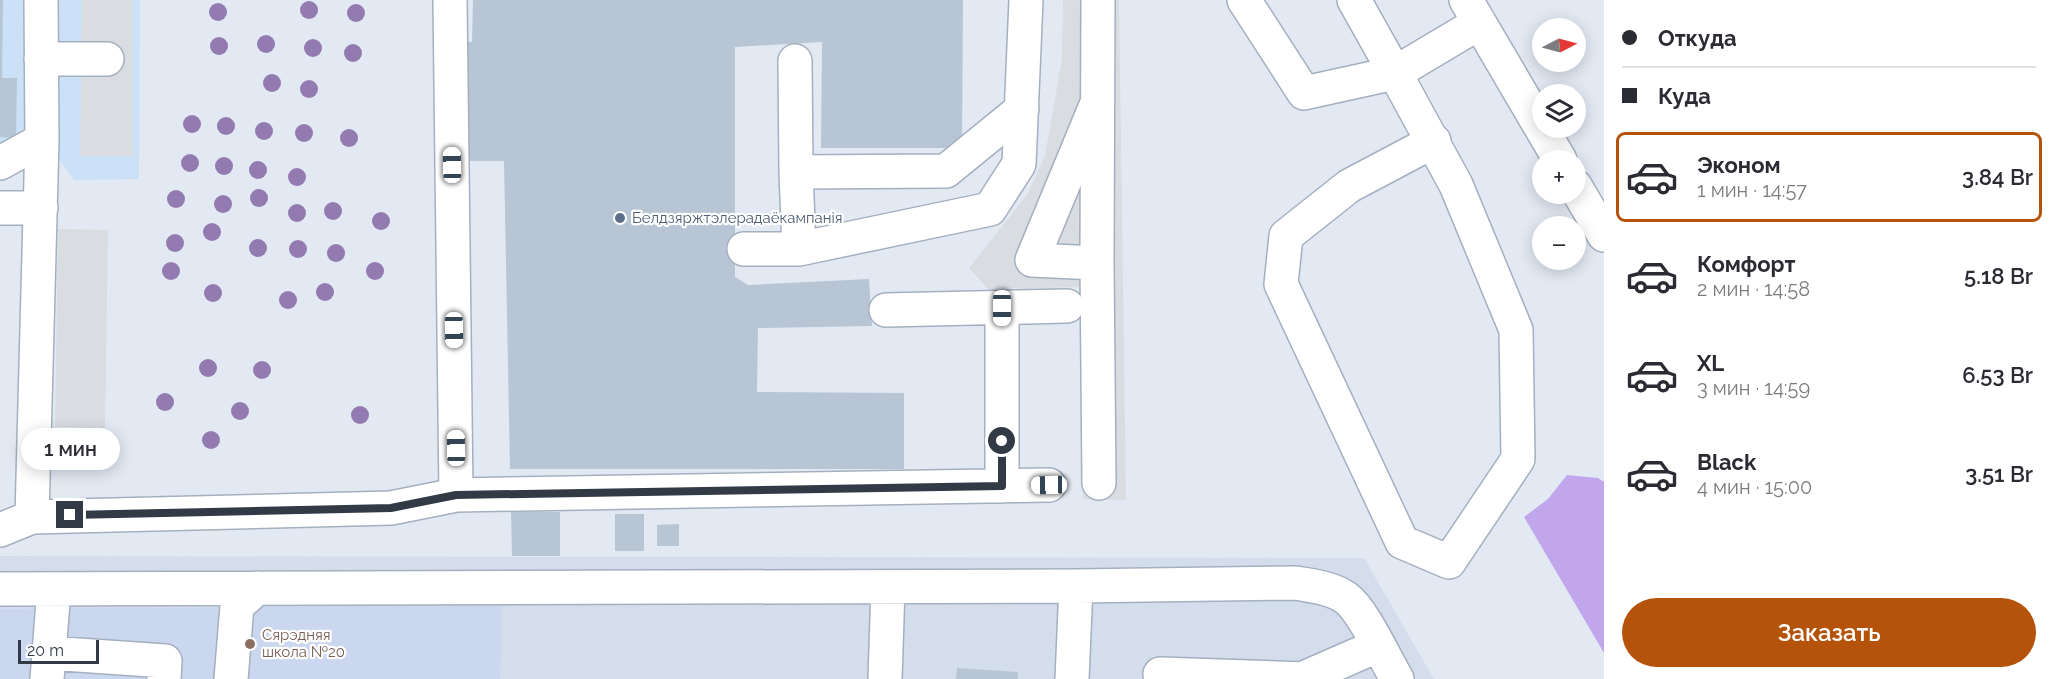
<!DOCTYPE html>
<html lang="ru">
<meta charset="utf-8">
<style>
body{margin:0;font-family:Raleway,sans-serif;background:#f7f7f7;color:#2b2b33;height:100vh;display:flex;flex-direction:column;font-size:22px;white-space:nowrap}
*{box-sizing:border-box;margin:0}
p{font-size:20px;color:#7c7c81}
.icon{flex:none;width:33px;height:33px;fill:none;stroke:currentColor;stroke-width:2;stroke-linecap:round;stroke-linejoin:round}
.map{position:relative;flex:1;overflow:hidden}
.panel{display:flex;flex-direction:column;background:#fff;width:450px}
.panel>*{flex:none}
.guide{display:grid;align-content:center;height:132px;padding:0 18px;background:#fff}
.needle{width:39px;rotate:84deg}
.controls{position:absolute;left:1532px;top:18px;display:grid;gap:12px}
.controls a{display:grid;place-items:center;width:54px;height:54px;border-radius:50%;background:#fff;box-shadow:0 3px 15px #0003;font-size:30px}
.scale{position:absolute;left:18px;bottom:15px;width:81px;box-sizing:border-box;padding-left:6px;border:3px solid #323b45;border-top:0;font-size:16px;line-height:21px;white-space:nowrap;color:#323b45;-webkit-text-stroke:4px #fff;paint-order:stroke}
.end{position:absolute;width:27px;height:27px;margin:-14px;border:8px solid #323b45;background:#fff;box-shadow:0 0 0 3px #fff}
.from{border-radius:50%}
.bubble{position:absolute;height:42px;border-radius:21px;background:#fff;box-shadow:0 3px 15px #0003;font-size:20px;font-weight:600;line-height:42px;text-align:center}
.car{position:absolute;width:18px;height:36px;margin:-18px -9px;border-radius:8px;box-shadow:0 0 4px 2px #0007;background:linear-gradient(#fff 24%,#345 0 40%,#fff 0 76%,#345 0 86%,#fff 0)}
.guide b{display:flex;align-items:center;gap:21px;height:57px;font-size:22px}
.guide b+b{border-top:2px solid #e1e1e2}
.guide i{width:15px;height:15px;background:#2b2b33}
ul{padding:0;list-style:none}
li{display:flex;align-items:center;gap:18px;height:90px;margin:0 12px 9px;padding:0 6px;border:3px solid transparent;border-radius:9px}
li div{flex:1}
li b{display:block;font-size:22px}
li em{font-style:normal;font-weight:600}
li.selected{border-color:#b45309}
li>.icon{width:54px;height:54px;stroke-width:1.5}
.action{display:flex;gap:12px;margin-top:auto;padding:12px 18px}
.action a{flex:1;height:69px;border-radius:36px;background:#b45309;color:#fff;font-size:24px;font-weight:600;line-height:69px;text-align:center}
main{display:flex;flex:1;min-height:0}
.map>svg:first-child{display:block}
.residential{fill:#d4ddec}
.commercial{fill:#cae1f8}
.education{fill:#cbd7ee}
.green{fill:#c1a6ec}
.parking{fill:#d9dce0}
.building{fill:#b7c5d5}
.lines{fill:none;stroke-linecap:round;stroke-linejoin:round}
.minor-casing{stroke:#a4b0bf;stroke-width:36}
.minor{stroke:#fff;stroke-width:33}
.tree{fill:#937bb2}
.route{stroke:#323b45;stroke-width:8}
.service-dot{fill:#5c6f8a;stroke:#fff;stroke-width:2}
.education-dot{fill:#8d6e63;stroke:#fff;stroke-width:2}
.labels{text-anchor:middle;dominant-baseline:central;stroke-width:4.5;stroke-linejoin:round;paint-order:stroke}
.service-label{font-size:15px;fill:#4e5e75;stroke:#fff;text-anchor:start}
.education-label{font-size:15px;fill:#785e54;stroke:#fff;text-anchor:start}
</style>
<main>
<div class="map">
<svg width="1604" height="679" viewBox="0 0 1604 679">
<rect width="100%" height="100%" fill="#e2e9f3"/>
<!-- residential -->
<path class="residential" d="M0 556 1364 558 1434 679H0Z"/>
<!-- commercial -->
<path class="commercial" d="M0 0H140L139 179 74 180 59 159H41L0 178Z"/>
<!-- education -->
<path class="education" d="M502 605 500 679H0V609Z"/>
<!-- green -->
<path class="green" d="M1567 475 1598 478 1604 482V653L1524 517 1548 499Z"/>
<!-- parking -->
<path class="parking" d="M82 0H133V156H80Z
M1063 0H1119L1126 500 1083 499 1079 287 988 289 969 268 1027 195 1045 156 1062 59Z
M58 229 108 230 105 428 55 427Z"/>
<!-- building -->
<path class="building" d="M0 0H3L2 78H17L16 138 0 137Z
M473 0H963L962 148H821L822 42 735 47V277L748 285 869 279 872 326 758 328 757 392 904 393V469H510L504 161H459L460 42H472Z
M511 512H560V556H512Z
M615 514H644V551H615Z
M679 524V546H657V525Z
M957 668 1018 672V679H956Z"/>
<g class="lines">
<defs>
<path id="minor" d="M450 0 456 495
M1244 0 1304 93 1395 73 1354 0
M1466 0 1560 160
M41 59H107
M795 61 796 172 946 171 1022 109
M1097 103 1032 260 1097 263 1098 0
M1434 141 1349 186 1286 236 1281 284 1402 542 1449 562 1518 459 1516 330 1456 185 1395 73 1479 23
M0 163 42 140
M796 172 799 249
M1575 186 1604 235
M0 208H41
M744 249H799L990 209 1019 164 1026 0
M1097 263 1099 483
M1002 308V486
M886 310 1067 306
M32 517 42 140 41 0
M0 530 32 517 391 508 456 495 1049 485
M0 589 1076 586 1296 583C1313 586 1332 588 1346 598 1363 610 1385 659 1397 679
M49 653 165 661 164 679
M1160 674 1306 679
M1306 677 1377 646
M47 679 54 589
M231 679 237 606 257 588
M885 679 888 587
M1072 679 1076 586"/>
</defs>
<!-- minor casing -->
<use href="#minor" class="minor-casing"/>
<!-- minor -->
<use href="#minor" class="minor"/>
</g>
<!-- trees -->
<g class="tree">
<circle cx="309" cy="10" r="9"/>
<circle cx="218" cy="12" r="9"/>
<circle cx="356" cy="13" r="9"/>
<circle cx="266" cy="44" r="9"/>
<circle cx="219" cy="46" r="9"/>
<circle cx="313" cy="48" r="9"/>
<circle cx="353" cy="53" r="9"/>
<circle cx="272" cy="83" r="9"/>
<circle cx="309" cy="89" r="9"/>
<circle cx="192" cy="124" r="9"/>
<circle cx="226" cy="126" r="9"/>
<circle cx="264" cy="131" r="9"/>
<circle cx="304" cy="133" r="9"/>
<circle cx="349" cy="138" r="9"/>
<circle cx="190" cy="163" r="9"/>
<circle cx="224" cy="166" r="9"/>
<circle cx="258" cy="170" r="9"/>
<circle cx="297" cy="177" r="9"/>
<circle cx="259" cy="198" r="9"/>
<circle cx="176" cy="199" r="9"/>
<circle cx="223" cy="204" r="9"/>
<circle cx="333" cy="211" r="9"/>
<circle cx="297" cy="213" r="9"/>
<circle cx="381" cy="221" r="9"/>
<circle cx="212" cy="232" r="9"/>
<circle cx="175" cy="243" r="9"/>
<circle cx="258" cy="248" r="9"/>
<circle cx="298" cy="249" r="9"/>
<circle cx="336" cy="253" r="9"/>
<circle cx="171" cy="271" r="9"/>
<circle cx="375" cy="271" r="9"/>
<circle cx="325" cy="292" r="9"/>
<circle cx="213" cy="293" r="9"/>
<circle cx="288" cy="300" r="9"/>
<circle cx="208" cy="368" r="9"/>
<circle cx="262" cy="370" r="9"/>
<circle cx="165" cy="402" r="9"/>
<circle cx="240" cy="411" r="9"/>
<circle cx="360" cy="415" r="9"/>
<circle cx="211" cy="440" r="9"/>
</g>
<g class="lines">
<!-- route -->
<path class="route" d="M70 515 391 508 456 495 1002 486V441"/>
</g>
<!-- markers -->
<circle class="service-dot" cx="620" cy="218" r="6"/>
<circle class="education-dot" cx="250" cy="644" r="6"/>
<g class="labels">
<!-- service labels -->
<g class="service-label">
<text x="632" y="218">Белдзяржтэлерадаёкампанія</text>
</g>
<!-- education labels -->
<g class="education-label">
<text x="262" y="635">Сярэдняя<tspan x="262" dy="17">школа №20</tspan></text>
</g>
</g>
</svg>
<div class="controls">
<a><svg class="needle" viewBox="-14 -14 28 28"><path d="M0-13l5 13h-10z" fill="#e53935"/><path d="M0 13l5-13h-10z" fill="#7c7c81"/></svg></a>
<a><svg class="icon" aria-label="layers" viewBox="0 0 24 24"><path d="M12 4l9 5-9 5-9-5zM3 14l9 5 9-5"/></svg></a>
<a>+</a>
<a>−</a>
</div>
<div class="scale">20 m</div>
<i class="end from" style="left:1002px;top:441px"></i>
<i class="end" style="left:70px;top:515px"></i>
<div class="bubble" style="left:21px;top:428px;width:99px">1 мин</div>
<i class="car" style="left:452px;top:165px;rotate:359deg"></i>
<i class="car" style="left:1002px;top:308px;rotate:180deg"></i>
<i class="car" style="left:454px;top:330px;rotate:179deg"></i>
<i class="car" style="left:456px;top:448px;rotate:359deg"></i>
<i class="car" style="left:1049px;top:485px;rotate:269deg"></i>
</div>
<section class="panel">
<div class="guide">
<b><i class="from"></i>Откуда</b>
<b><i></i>Куда</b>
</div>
<ul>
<li class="selected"><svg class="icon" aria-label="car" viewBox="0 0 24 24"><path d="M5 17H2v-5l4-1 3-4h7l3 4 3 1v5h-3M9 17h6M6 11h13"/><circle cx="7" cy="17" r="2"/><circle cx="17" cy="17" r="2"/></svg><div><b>Эконом</b><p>1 мин · 14:57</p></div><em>3.84 Br</em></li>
<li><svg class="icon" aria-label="car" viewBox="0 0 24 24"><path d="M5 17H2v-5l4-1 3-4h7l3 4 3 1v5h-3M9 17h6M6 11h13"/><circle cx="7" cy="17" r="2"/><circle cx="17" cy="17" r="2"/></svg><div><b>Комфорт</b><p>2 мин · 14:58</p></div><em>5.18 Br</em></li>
<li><svg class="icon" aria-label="car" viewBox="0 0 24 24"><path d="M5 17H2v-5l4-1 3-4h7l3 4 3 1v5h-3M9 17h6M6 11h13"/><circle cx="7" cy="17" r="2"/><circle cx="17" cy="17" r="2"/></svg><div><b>XL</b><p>3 мин · 14:59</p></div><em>6.53 Br</em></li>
<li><svg class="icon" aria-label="car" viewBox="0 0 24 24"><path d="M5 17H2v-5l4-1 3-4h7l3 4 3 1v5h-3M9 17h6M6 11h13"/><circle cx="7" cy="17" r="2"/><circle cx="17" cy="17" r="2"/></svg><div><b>Black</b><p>4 мин · 15:00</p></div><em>3.51 Br</em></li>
</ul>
<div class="action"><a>Заказать</a></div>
</section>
</main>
